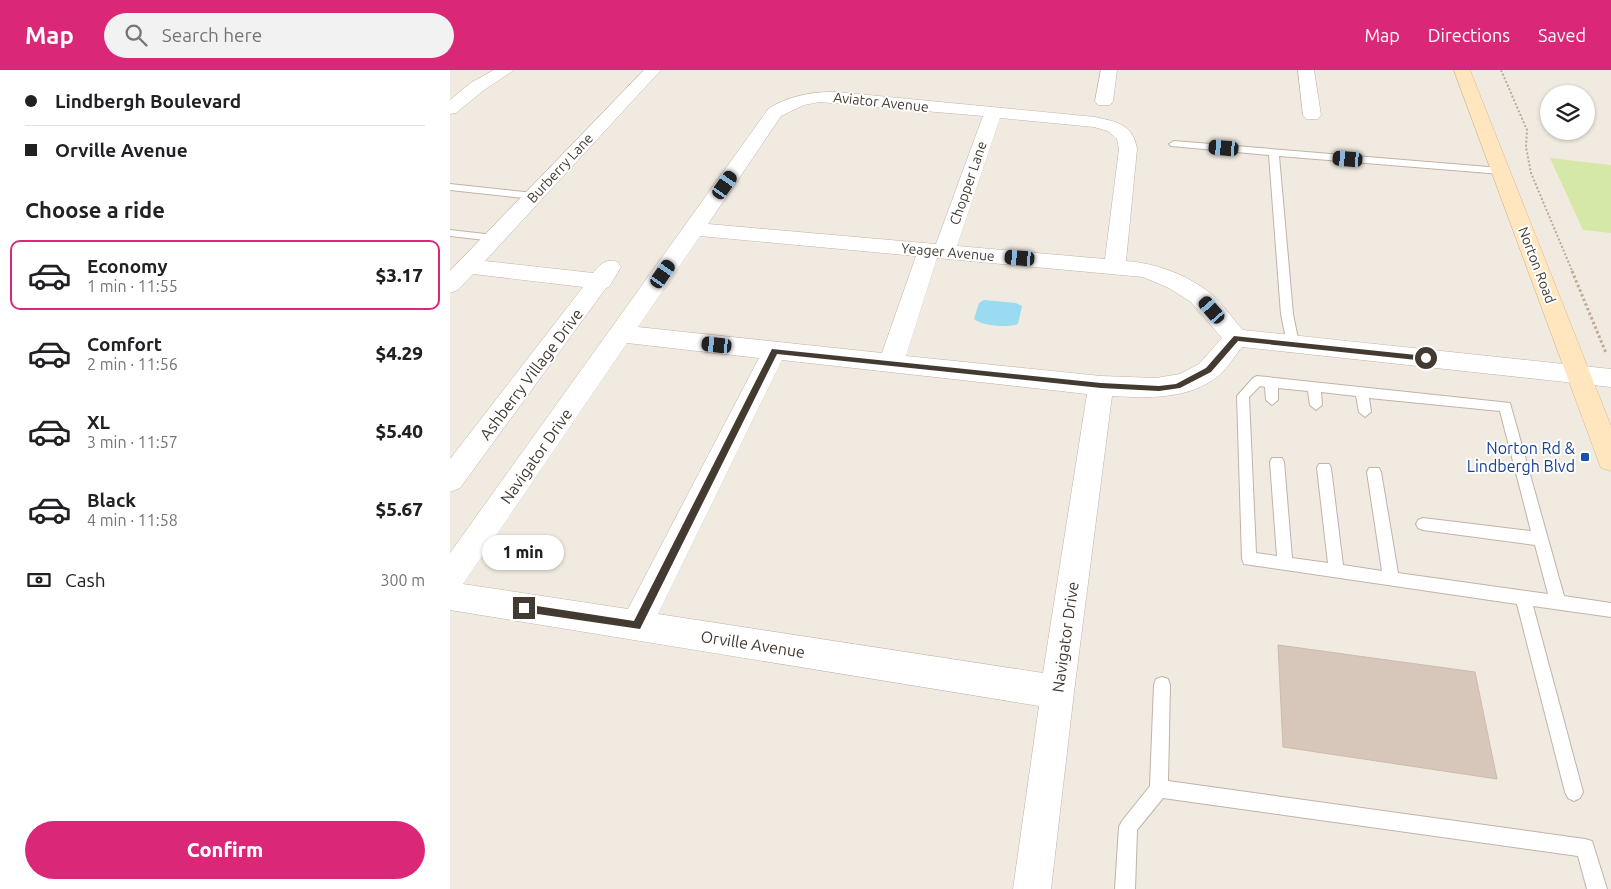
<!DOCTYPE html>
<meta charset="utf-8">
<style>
body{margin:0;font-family:Ubuntu,sans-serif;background:#f2f2f2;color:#202124;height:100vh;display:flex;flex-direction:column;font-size:19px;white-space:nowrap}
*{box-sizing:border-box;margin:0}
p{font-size:16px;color:#757577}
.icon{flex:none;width:28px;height:28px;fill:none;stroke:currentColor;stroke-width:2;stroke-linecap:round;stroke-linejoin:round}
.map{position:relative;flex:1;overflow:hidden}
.side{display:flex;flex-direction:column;background:#fff;width:450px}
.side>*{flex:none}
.guide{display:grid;align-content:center;height:110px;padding:0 25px;background:#fff}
.tools{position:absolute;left:1090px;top:15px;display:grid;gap:10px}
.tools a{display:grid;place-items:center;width:55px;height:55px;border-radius:50%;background:#fff;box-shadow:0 1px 4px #0004;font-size:25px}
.end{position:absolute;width:22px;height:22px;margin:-11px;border:6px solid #433a32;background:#fff;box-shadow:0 0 0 2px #fff}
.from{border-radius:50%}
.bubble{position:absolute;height:35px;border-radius:18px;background:#fff;box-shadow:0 1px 4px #0004;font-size:16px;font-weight:800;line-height:35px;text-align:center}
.car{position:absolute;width:15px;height:30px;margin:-15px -8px;border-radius:6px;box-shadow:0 0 4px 1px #0007;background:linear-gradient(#222 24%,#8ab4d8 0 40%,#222 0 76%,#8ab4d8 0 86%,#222 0)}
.guide b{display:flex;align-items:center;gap:18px;height:48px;font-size:19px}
.guide b+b{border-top:1px solid #e0e0e0}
.guide i{width:12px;height:12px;background:#202124}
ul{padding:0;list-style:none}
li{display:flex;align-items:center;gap:15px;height:70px;margin:0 10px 8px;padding:0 15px;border:2px solid transparent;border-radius:10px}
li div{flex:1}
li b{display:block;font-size:19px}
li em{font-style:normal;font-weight:800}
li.selected{border-color:#db2777}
li>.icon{width:45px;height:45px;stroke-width:1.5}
h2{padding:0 25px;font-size:22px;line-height:60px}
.pay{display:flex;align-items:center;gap:12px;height:55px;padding:0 25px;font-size:19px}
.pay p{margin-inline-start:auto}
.primary-button{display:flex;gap:10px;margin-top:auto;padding:10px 25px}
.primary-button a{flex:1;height:58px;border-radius:30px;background:#db2777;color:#fff;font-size:20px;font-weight:800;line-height:58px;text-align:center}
header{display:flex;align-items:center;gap:30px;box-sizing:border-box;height:70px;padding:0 25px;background:#db2777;color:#fff}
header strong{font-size:24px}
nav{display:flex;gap:28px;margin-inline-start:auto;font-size:18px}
.search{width:350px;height:45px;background:#f2f2f2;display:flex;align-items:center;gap:12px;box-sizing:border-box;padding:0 18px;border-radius:28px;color:#757577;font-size:19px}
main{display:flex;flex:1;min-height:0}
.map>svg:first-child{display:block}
.green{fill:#d5e8a8}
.water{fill:#9adbf2}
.building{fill:#d6c7ba;stroke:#cebbaa}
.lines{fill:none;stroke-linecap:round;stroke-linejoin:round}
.service-casing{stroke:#c0b3a7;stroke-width:2}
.minor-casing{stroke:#c0b3a7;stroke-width:1}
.secondary-casing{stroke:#d7ba91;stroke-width:1}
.path-far1{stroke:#bfaa95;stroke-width:2;stroke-dasharray:2 2;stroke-linecap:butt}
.path{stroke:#bfaa95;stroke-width:3;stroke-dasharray:2.5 2.5;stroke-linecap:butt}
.service{fill:#fff;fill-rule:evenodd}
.minor{fill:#fff;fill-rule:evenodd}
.secondary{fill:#ffe6be;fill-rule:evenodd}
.route{fill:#433a32}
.transit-dot{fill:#1a4fb4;stroke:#fff;stroke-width:2}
.labels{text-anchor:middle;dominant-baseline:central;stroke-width:4;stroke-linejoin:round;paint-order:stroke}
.far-street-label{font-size:14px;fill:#433a32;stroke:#fff}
.street-label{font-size:16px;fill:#433a32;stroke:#fff}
.transit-label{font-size:16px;fill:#164399;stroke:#fff;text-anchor:end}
</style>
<header>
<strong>Map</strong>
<div class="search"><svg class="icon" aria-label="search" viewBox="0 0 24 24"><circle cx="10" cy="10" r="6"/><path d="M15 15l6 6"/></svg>Search here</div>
<nav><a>Map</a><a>Directions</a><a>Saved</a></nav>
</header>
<main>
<section class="side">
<div class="guide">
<b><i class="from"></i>Lindbergh Boulevard</b>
<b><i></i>Orville Avenue</b>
</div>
<h2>Choose a ride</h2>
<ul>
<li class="selected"><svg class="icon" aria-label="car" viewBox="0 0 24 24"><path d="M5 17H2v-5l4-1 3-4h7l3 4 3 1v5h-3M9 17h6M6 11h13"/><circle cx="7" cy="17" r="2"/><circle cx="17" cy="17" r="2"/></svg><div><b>Economy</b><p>1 min · 11:55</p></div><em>$3.17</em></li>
<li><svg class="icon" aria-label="car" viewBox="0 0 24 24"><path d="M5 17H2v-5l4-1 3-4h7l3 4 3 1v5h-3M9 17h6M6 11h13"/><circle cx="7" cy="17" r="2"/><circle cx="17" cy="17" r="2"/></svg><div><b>Comfort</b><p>2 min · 11:56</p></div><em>$4.29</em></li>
<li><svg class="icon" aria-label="car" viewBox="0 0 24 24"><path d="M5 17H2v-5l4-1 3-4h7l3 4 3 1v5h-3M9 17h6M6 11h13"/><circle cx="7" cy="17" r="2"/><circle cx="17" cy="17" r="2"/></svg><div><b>XL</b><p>3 min · 11:57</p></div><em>$5.40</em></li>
<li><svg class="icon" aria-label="car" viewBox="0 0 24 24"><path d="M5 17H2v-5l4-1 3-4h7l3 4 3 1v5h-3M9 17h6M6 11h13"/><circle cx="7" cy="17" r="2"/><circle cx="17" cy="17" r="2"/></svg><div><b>Black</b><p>4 min · 11:58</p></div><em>$5.67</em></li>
</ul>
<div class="pay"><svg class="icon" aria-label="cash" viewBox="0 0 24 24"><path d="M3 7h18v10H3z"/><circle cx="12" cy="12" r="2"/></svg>Cash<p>300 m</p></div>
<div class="primary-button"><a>Confirm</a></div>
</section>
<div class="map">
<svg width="1161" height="819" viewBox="0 0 1161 819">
<rect width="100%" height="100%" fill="#f1eae1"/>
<!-- green -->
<path class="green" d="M1100 88 1161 95V163L1133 160Z"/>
<!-- water -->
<path class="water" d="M534 230 566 233 572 236 568 254C558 258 532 256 524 249L529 233Z"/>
<!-- building -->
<path class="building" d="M828 575 1025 602 1047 709 833 677Z"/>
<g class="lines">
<defs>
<path id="service" d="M724 71 1051 98 1056 101 1051 104 829 86 843 244 849 274 843 278 837 274 831 244 819 85 721 76 719 74Z
M0 114 83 123 88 126 83 129 0 120Z
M0 160 44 165 49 168 44 171 0 166Z
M807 306 1060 333 1114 526 1161 533V547L1083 536 1133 722 1130 728 1124 731 1118 728 1115 722 1067 534 794 494 792 489 787 326 803 308ZM810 316 815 317 816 330 822 335 828 330V318L858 321 860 335 866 340 872 335 871 322 906 326 909 342 915 347 921 342 919 328 1050 341 1081 461 973 448 968 450 966 454 968 458 973 460 1085 475 1098 524 948 503 931 402 929 398H919L917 402 932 501 893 495 881 398 879 394H869L867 398 878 493 842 488 834 392 832 388H822L820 392 827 486 806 483 799 327Z
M712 607 718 609 720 615 718 711 1135 769 1142 771 1157 819H1137L1128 786 713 728 687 760 685 819H665L669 757 672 751 700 716 704 615 706 609Z"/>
<path id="minor" d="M44 0H64L34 20 6 43 0 44V30L22 12Z
M194 0H211L35 191 143 203C151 194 155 188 168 192L171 197 159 217 156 218 10 418 0 422V389L133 217 23 204 8 220 0 223V201Z
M651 0H667L663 31 660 35H648L645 31Z
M848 0H864L871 45 868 49H856L853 45Z
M387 22 645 47C667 52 683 54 687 79L676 191C704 193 733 203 756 220 770 230 781 247 793 260L1161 299V317L792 277C784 287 777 299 767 307 737 330 697 328 662 326L624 622 601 819H563L589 636 0 540V483L319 38C340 26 362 21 387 22ZM370 32 533 46 486 174 258 154 331 46 354 35ZM550 48 644 57 658 61 667 69 669 79 655 189 507 176ZM250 166 466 186 432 283 188 257ZM487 188 693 207 719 218 741 232 772 268 749 294 730 304 706 308 651 306 456 286ZM177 273 309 288 178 539 13 514ZM332 290 637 324 593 603 208 544Z"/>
<path id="secondary" d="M1004 0H1020L1161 356V401L1151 398 1148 390Z"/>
</defs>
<!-- service casing -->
<use href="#service" class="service-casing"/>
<!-- minor casing -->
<use href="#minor" class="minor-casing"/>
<!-- secondary casing -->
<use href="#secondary" class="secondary-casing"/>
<!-- path-far1 -->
<path class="path-far1" d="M1051 0 1077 60 1076 77 1081 103 1123 203"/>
<!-- path -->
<path class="path" d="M1122 201 1156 283"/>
<!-- service -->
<use href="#service" class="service"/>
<!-- minor -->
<use href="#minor" class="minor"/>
<!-- secondary -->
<use href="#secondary" class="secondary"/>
</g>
<!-- route -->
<path class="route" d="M784 266 976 286 979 288 976 291 788 271 761 302 730 318 709 321 651 318 327 284 190 559 74 542 70 538 74 534 184 551 322 279 651 313 709 316 726 314 756 298Z"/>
<!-- markers -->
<rect class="transit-dot" x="1130" y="382" width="10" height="10" rx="2.5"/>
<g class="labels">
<!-- far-street labels -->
<g class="far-street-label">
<text transform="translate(431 32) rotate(6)">Aviator Avenue</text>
<text transform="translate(110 98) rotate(-47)">Burberry Lane</text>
<text transform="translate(518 113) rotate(-71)">Chopper Lane</text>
<text transform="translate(498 182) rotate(5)">Yeager Avenue</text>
<text transform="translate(1087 195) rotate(69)">Norton Road</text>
</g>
<!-- street labels -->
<g class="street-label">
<text transform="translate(81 304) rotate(-53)">Ashberry Village Drive</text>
<text transform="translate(86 386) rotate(-55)">Navigator Drive</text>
<text transform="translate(615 567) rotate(-82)">Navigator Drive</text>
<text transform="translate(303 574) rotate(9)">Orville Avenue</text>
</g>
<!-- transit labels -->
<g class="transit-label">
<text x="1125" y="378">Norton Rd &amp;<tspan x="1125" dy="18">Lindbergh Blvd</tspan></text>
</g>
</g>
</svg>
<div class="tools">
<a><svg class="icon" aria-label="layers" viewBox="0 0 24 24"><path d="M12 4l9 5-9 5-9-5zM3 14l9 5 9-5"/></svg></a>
</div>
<i class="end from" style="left:976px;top:288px"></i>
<i class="end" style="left:74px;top:538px"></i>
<div class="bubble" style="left:32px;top:465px;width:82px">1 min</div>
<i class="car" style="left:774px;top:78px;rotate:275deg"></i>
<i class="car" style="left:898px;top:89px;rotate:275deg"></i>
<i class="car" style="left:275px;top:115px;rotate:35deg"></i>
<i class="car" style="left:570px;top:188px;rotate:275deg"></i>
<i class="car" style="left:213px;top:204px;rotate:35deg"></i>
<i class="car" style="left:762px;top:240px;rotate:319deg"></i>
<i class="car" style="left:267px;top:275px;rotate:276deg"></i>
</div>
</main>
